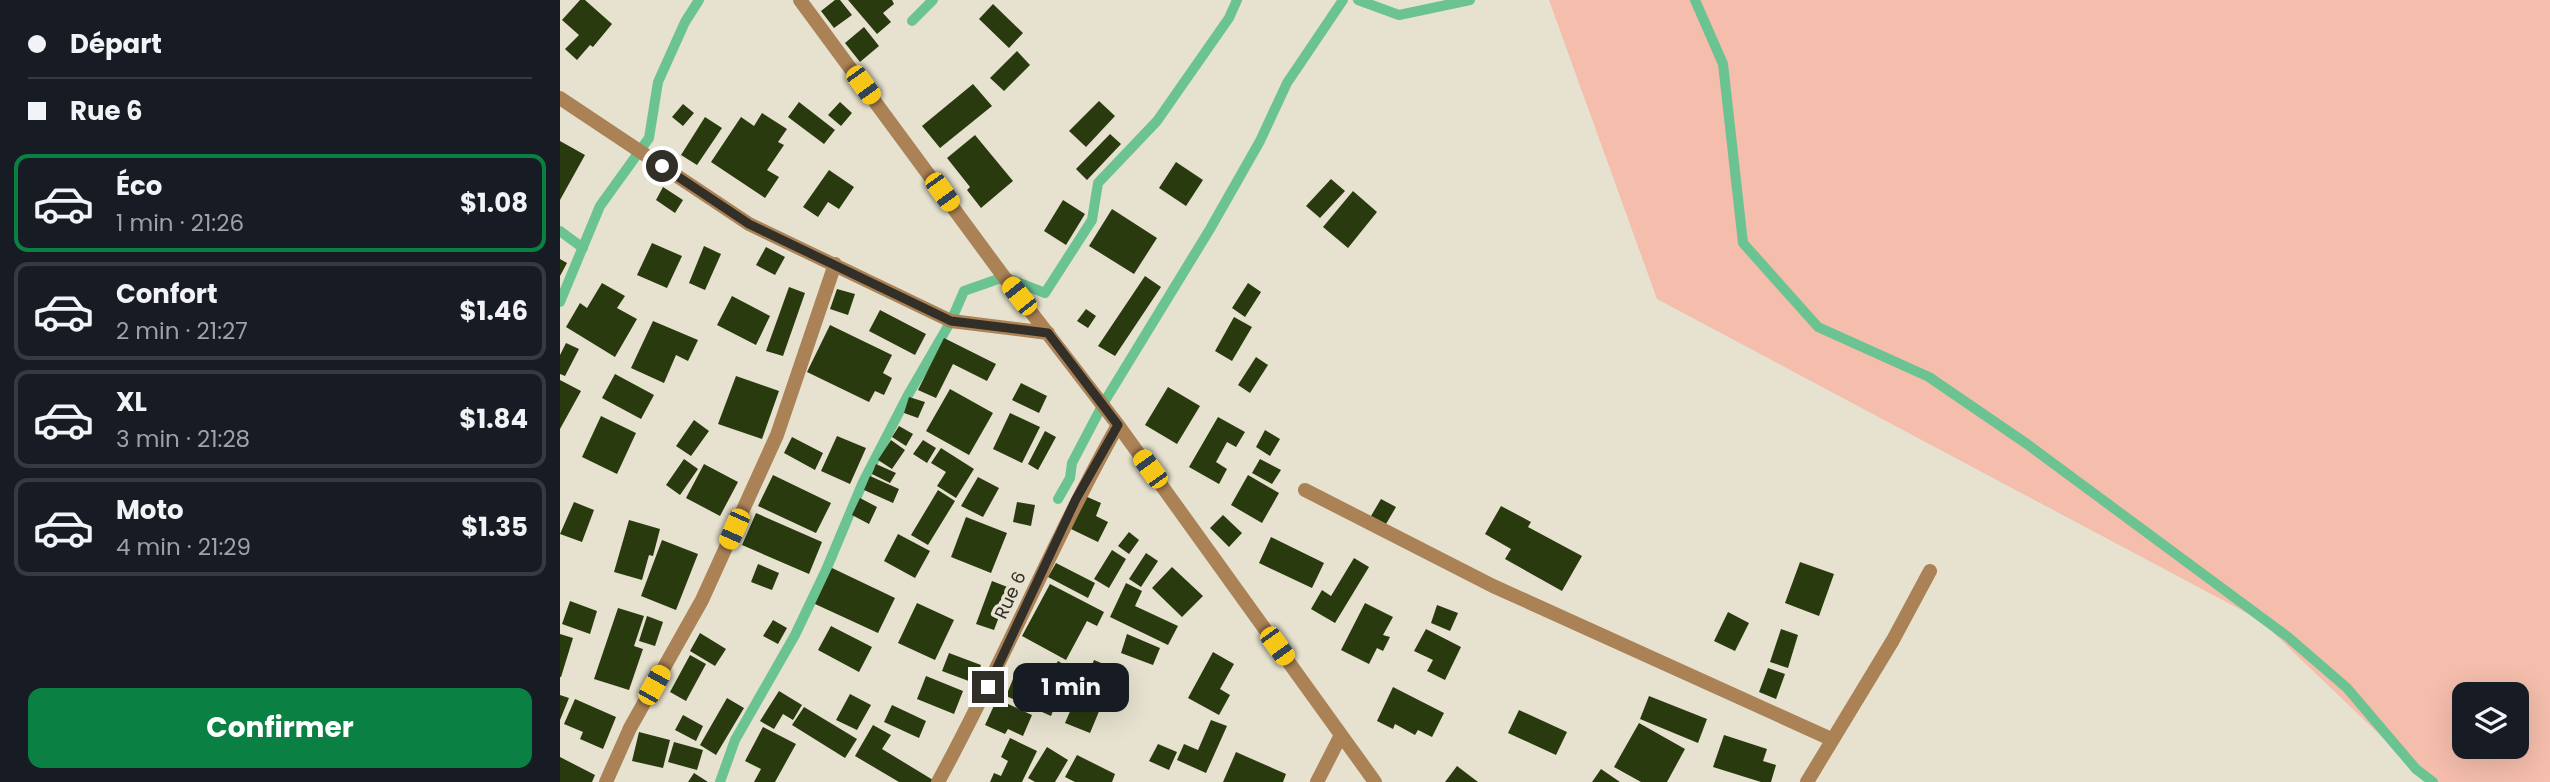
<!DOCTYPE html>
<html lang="fr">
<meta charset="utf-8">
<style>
body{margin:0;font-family:Poppins,sans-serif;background:#20242c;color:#f1f3f6;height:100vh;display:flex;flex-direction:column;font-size:26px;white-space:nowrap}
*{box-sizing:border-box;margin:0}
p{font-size:23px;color:#9ea1a6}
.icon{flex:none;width:38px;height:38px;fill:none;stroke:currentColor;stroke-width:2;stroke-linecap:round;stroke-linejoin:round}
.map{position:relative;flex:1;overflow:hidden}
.panel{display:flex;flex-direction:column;background:#171b24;width:560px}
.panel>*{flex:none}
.top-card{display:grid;align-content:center;height:154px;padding:0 28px;background:#171b24}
.controls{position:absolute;left:1892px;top:682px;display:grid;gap:14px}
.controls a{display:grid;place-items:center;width:77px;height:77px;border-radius:14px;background:#171b24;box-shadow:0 7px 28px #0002;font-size:35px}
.end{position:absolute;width:32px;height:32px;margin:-16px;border:9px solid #312f28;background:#fff;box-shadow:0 0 0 4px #fff}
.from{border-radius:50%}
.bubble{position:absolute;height:49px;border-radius:14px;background:#171b24;box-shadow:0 7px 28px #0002;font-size:23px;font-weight:700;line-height:49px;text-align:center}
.car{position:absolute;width:21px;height:42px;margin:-21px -10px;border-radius:9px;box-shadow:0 0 5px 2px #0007;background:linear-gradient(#f5c518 24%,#345 0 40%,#f5c518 0 76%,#345 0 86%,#f5c518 0)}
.top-card b{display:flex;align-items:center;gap:24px;height:66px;font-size:26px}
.top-card b+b{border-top:2px solid #363941}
.top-card i{width:18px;height:18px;background:#f1f3f6}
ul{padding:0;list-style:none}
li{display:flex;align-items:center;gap:21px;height:98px;margin:0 14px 10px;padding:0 14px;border:4px solid #363941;border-radius:14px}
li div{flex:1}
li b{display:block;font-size:26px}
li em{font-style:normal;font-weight:700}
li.on{border-color:#0b8043}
li>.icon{width:63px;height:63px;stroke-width:1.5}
.action{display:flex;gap:14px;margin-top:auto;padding:14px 28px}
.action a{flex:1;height:80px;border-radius:14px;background:#0b8043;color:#fff;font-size:28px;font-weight:700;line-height:80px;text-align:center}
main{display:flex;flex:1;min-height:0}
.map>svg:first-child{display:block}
.green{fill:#f4bdac;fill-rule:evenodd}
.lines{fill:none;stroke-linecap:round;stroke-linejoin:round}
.stream{stroke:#6ac390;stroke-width:10}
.building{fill:#2a3a0f}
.minor{stroke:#ab8156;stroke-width:14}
.route{stroke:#312f28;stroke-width:9}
.labels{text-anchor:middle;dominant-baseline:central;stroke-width:7;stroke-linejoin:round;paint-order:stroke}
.street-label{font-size:18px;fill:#312f28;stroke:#e6e2cf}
</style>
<main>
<section class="panel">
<div class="top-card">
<b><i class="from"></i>Départ</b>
<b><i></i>Rue 6</b>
</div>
<ul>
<li class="on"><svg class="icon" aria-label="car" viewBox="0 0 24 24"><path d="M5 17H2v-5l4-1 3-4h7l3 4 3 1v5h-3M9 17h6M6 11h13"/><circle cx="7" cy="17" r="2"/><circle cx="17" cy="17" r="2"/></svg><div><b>Éco</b><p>1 min · 21:26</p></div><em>$1.08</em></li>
<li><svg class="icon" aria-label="car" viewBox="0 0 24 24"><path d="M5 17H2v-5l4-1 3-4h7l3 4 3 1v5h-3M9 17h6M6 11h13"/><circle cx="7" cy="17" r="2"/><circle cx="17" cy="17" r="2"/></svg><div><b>Confort</b><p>2 min · 21:27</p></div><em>$1.46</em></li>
<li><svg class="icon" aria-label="car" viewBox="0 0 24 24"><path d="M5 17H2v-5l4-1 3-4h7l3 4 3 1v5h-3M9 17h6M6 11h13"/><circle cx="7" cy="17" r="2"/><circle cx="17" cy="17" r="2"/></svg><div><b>XL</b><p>3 min · 21:28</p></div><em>$1.84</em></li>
<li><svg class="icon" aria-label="car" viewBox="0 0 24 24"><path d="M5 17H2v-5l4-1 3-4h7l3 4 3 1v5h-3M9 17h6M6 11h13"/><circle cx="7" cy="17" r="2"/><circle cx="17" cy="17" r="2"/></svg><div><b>Moto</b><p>4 min · 21:29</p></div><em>$1.35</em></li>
</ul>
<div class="action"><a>Confirmer</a></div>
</section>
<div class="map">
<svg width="1990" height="782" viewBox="0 0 1990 782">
<rect width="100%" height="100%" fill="#e6e2cf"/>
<!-- green -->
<path class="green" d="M989 0H1990V782H1869L1700 620 1097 299ZM1904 695H1956V747H1904Z"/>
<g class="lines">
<!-- stream -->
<path class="stream" d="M798 0 839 15 910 0
M1135 0 1163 64 1183 243 1258 327 1369 377 1467 444 1728 637 1787 688 1856 769 1873 782
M352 21 373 0
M0 231 23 248
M0 302 40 206 89 138 98 82 125 22 139 0
M498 499 510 478 512 463 543 404 650 229 700 141 727 83 783 0
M160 782 175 740 235 635 266 570 303 482 348 395 391 321 404 291 444 277 485 293 532 220 538 183 597 121 669 18 677 0"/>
</g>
<!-- building -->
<path class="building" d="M20 0H25L52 24 33 47 30 45 17 60 5 49 19 35 2 20Z
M275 0H280L292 15 274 28 261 11Z
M288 0H332L334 4 323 13 331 22 317 34Z
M433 4 463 33 449 48 419 19Z
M304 27 319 46 300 62 285 43Z
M457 51 470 65 444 91 430 78Z
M413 84 432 106 380 148 362 126Z
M539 101 555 116 526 147 509 131Z
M239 102 275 130 264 144 228 117Z
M280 102 292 113 281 126 268 115Z
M123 104 134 113 123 126 112 117Z
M202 113 227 129 218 142 224 145 207 170 219 177 205 198 151 162 181 117 194 126Z
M145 117 162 128 137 165 121 155Z
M550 134 561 144 527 180 516 169Z
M415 135 453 181 421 208 407 190 410 187 387 158Z
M0 141 25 155 0 200Z
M616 162 643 180 626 206 599 188Z
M269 170 294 187 279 209 268 202 258 217 243 207Z
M771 179 785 191 760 218 746 206Z
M103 187 123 200 115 213 96 200Z
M793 191 817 212 788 248 763 227Z
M503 200 525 214 506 245 484 231Z
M552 209 597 238 574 274 529 246Z
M92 243 122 256 107 288 77 275Z
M144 246 161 254 145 290 129 283Z
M206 247 225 257 215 275 196 265Z
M0 259 7 263 0 276Z
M585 276 601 287 555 356 538 346Z
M42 283 65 296 57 308 77 319 55 357 6 327 20 303 27 308Z
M688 283 701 292 685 317 672 308Z
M229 287 245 293 223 356 206 351Z
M277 289 295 294 288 315 270 309Z
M172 296 210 316 196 345 157 325Z
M526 309 536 316 528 328 517 321Z
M320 310 366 334 355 355 309 331Z
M674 317 692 327 672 361 655 351Z
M93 321 138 340 128 361 116 355 104 383 71 368Z
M270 325 332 355 323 373 332 378 324 395 315 391 309 402 247 372Z
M384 338 436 364 427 381 393 364 376 398 358 390Z
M6 343 19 349 5 376 0 374V355Z
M696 357 708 365 690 393 678 385Z
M55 374 94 395 81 419 42 398Z
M176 376 219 391 202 439 158 424Z
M0 380 21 391 0 429Z
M461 383 487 396 479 413 452 400Z
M608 387 640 406 617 444 585 425Z
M390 389 433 413 409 455 366 431Z
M349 397 365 402 358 418 344 413Z
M450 413 480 427 462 463 433 449Z
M41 416 76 433 57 474 22 457Z
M658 417 685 432 676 447 667 442 656 462 667 469 659 484 629 467Z
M134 420 149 431 131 456 116 446Z
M339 426 353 434 346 446 332 437Z
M705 430 720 439 710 456 696 447Z
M485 431 496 437 478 470 468 464Z
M277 436 306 448 290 484 261 471Z
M232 437 263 453 255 470 224 453Z
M331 440 345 450 332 469 318 460Z
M363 440 376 448 367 463 353 454Z
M381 448 414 469 396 498 377 486 386 472 371 463Z
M124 459 138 469 120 495 106 485Z
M700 459 721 470 712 484 692 473Z
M144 464 178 482 160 516 126 498Z
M316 464 336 473 330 483 312 474Z
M213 475 271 503 256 533 198 506Z
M688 475 719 493 702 523 671 505Z
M310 476 339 489 333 503 304 490Z
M418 477 439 488 423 517 401 506Z
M378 490 395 501 368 545 351 535Z
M525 496 541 503 536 516 548 522 538 542 511 529Z
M300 498 317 507 309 524 292 515Z
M821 499 836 507 826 524 811 516Z
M14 502 34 510 22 542 0 534Z
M457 502 475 505 471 526 453 522Z
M941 506 971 522 968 527 1022 556 1002 591 945 559 951 549 925 534Z
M196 513 262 542 249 574 182 545Z
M663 515 682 533 669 547 650 528Z
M406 517 447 533 431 573 391 557Z
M69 520 100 529 93 556 89 555 82 580 54 572Z
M569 532 579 540 569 554 558 546Z
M338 534 370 551 355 578 324 561Z
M711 537 764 563 752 588 699 563Z
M102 540 138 554 116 610 81 596Z
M552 550 566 559 549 588 534 579Z
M586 553 598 561 581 587 569 579Z
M794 558 809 567 775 623 751 609 762 590 771 596Z
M1240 562 1274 574 1259 616 1225 603Z
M496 563 535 583 528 598 488 577Z
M198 564 219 573 212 590 191 582Z
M612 567 643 596 622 617 592 588Z
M272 568 335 598 318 633 255 604Z
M432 581 450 588 434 630 416 624Z
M566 583 582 591 575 606 618 626 608 645 550 617Z
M490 584 544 612 537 626 527 621 506 660 462 636Z
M10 601 37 611 30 634 2 624Z
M357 603 394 620 375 660 338 643Z
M805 603 833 617 823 635 830 637 823 651 817 648 809 664 781 650Z
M877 605 898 613 890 631 871 623Z
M58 608 84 616 74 646 83 649 69 690 34 679Z
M1168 612 1189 623 1175 651 1154 641Z
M87 616 103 622 95 646 79 641Z
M213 620 227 628 218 644 203 636Z
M271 626 312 647 299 672 258 650Z
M866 629 901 647 885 680 867 671 873 660 854 651Z
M1221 629 1238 635 1228 668 1210 662Z
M140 633 166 649 155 666 130 651Z
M0 634 13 638 1 677H0Z
M567 634 600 648 593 665 561 653Z
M653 652 674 664 660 689 670 695 659 715 628 698Z
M389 653 421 665 414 683 382 671Z
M130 655 146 664 126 701 110 692Z
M534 660 551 667 540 692 523 686Z
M498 661 513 670 498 695 483 686Z
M1208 668 1225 674 1216 699 1199 692Z
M366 676 403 691 394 714 357 699Z
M453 679 498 698 491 716 446 696Z
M833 687 884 713 872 737 858 730 855 735 835 724 833 729 817 721Z
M520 688 545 697 530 733 505 723Z
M219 691 242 705 233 720 223 714 214 729 200 721Z
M290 694 311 705 297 730 276 720Z
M0 695 9 698 0 720Z
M1089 696 1147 719 1138 743 1080 719Z
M167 698 184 708 156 755 140 745Z
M15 699 56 717 43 749 20 739 23 732 4 724Z
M437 699 472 715 463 736 448 729 445 734 425 725Z
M332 705 366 721 359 738 324 722Z
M244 707 297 739 285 758 232 725Z
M959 710 1007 732 996 755 948 733Z
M123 715 143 726 136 741 115 730Z
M651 720 667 726 646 773 617 760 624 744 638 750Z
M1079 723 1125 749 1107 782H1081L1054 767Z
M313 725 331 735 322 749 373 780 371 782H339L295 756Z
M203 727 236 744 215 782H194L201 769 185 761Z
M79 732 110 740 103 768 72 761Z
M1164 735 1207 749 1203 761 1216 765 1211 782H1201L1153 767Z
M450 738 477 751 462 782H430L434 773 441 776 448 761 441 757Z
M114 742 143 750 137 770 108 762Z
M598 744 617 752 609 770 589 761Z
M487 747 508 760 495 782H475L468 778Z
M676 752 726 774 723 782H663Z
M517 755 555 774 552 782H515L505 777Z
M0 757 35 775 32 782H0Z
M897 766 918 782H885Z
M1041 769 1060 782H1032Z
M134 773 148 782H128Z"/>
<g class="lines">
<!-- minor -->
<path class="minor" d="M240 0 444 277 558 425 815 782
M0 98 189 224 391 321 488 333
M745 490 933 586 1271 739
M46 782 70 728 142 600 217 435 275 264
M378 782C442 665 493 541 558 425
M757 782 781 735
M1247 782 1333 640 1370 571"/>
</g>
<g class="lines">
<!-- route -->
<path class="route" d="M102 166 189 224 391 321 488 333 558 425 516 499 428 687"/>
</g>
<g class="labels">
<!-- street labels -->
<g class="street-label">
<text transform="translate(450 595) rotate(-65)">Rue 6</text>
</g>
</g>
</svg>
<div class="controls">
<a><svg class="icon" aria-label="layers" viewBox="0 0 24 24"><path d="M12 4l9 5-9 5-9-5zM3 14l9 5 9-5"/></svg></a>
</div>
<i class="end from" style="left:102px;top:166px"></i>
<i class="end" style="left:428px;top:687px"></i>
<div class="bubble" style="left:453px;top:663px;width:116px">1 min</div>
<i class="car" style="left:303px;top:85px;rotate:144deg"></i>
<i class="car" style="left:382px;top:192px;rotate:144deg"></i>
<i class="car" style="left:459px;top:296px;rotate:322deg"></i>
<i class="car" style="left:590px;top:469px;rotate:324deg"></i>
<i class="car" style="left:174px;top:529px;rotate:204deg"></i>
<i class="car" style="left:717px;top:646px;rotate:144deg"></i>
<i class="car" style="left:94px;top:685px;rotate:29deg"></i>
</div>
</main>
